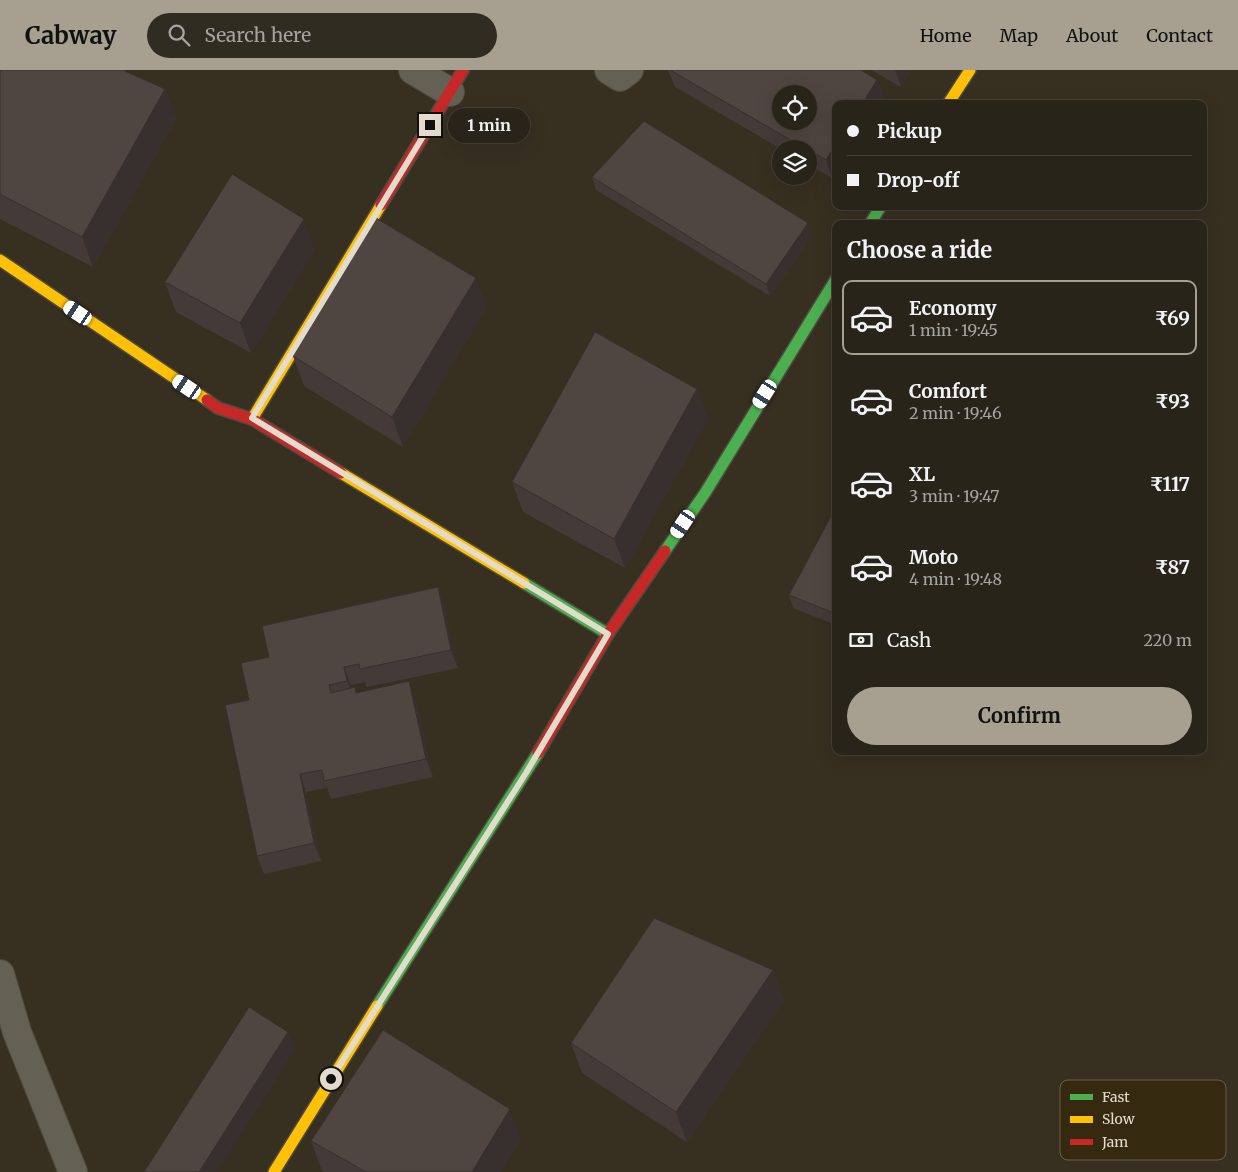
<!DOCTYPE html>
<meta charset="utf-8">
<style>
body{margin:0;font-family:Merriweather,serif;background:#312c22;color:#f1f3f6;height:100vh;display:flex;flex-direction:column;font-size:19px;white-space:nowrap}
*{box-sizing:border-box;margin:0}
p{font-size:16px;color:#a5a4a2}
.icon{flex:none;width:28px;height:28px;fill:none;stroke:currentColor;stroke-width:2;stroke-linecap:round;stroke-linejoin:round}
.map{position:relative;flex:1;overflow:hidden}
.drawer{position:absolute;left:832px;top:150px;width:375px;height:535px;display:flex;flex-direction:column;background:#292419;border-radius:10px;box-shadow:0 5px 20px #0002,0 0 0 1px #454138}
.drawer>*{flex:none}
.hud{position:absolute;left:832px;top:30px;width:375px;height:110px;border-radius:10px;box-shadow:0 5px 20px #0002,0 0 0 1px #454138;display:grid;align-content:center;height:110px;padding:0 15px;background:#292419}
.controls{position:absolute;left:772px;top:15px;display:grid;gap:10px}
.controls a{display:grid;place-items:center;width:45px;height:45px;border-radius:50%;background:#292419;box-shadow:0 5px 20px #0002,0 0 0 1px #454138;font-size:25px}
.end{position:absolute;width:22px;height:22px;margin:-11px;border:6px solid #e3dccc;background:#111;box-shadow:0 0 0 2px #111}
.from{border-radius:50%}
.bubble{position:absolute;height:35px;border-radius:18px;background:#292419;box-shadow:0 5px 20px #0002,0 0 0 1px #454138;font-size:16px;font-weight:700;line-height:35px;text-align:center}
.car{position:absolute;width:15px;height:30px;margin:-15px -8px;border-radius:6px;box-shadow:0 0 4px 1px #0007;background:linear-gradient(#fff 24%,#345 0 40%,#fff 0 76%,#345 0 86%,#fff 0)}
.hud b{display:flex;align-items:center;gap:18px;height:48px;font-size:19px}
.hud b+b{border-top:1px solid #454138}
.hud i{width:12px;height:12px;background:#f1f3f6}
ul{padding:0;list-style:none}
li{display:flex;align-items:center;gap:15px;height:75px;margin:0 10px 8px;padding:0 5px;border:2px solid transparent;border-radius:10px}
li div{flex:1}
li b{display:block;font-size:19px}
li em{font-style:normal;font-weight:700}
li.active{border-color:#a7a090}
li>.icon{width:45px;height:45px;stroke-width:1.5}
h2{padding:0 15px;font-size:22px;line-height:60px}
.pay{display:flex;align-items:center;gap:12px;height:55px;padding:0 15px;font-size:19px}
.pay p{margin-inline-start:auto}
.cta{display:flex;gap:10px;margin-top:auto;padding:10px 15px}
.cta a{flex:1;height:58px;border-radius:30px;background:#a7a090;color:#111;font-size:20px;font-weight:700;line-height:58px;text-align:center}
header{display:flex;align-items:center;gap:30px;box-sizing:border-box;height:70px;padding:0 25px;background:#a7a090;color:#111}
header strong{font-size:24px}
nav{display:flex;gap:28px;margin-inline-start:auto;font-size:18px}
.search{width:350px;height:45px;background:#312c22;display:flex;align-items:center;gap:12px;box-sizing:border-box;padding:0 18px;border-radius:28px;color:#a5a4a2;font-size:19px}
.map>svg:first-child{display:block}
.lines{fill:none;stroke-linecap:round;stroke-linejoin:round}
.street-casing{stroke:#504b3f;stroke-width:30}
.fast-casing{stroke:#504b3f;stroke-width:14}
.slow-casing{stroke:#504b3f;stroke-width:14}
.jam-casing{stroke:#504b3f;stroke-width:14}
.street{stroke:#646054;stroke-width:28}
.fast{stroke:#4caf50;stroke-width:11}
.slow{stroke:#ffc107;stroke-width:11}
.jam{stroke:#c62828;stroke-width:11}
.wall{fill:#443b38}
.shaded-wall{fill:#37302e}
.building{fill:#4f4541;stroke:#37302e;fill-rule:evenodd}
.route{stroke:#e3dccc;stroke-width:6}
.key{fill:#352a0f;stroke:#695f48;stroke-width:1}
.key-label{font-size:14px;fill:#e3dccc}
</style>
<header>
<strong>Cabway</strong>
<div class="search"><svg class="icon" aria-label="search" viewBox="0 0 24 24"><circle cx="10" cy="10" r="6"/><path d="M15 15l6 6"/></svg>Search here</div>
<nav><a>Home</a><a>Map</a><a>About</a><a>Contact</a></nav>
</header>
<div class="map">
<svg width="1238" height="1102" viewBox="0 0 1238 1102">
<rect width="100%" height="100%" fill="#373021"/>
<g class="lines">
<defs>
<path id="street" d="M413 0 450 22
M609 0 620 7 629 0
M0 904 17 962 73 1102"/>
<path id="fast" d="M870 154 881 136
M665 481 705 423 836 209
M524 513 608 564
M377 936 538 683"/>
<path id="slow" d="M948 34 970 0
M0 190 207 330
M252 349 381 135
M341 403 524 513
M274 1102 377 936"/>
<path id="jam" d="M381 135 463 0
M207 330 218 338 252 349 341 403
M538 683 608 564 665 481"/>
</defs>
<!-- street casing -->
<use href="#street" class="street-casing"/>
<!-- fast casing -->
<use href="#fast" class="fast-casing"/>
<!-- slow casing -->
<use href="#slow" class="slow-casing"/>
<!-- jam casing -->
<use href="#jam" class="jam-casing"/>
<!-- street -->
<use href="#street" class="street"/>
<!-- fast -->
<use href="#fast" class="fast"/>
<!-- slow -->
<use href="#slow" class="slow"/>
<!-- jam -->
<use href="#jam" class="jam"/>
</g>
<!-- wall -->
<path class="wall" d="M0 0 165 19 176 49 93 197 0 149Z
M668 0H861L877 10 884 28 832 108 809 95V79H781L675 17Z
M871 0H911L901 17Z
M592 107 808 153 812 166 770 226 596 120Z
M315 179 251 283 176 242 165 212Z
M476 208 486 238 403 377 304 316 293 286Z
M697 319 708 349 625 498 523 442 512 412Z
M836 446V555L793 538 789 525Z
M438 517 444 535 458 598 367 617 365 612 351 615V618L355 617 357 622 416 629 433 707 331 729 327 718 306 722 321 791 264 804 257 786 249 630 269 587Z
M773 900 784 930 687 1072 582 1003 571 973Z
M521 1069 501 1102H324L322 1101 311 1071Z"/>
<!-- shaded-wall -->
<path class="shaded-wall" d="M895 0H911L901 17Z
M877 10 884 28 880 34H862Z
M165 19 176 49 93 197 82 167Z
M836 74V102L832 108 826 90Z
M304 149 315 179 251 283 240 253Z
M808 153 812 166 770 226 766 214Z
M476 208 486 238 403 377 392 347Z
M697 319 708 349 625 498 614 469Z
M438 517 444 535 458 598 451 580Z
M344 597 351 615 354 629 347 611Z
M409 611 416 629 433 707 426 689Z
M300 704 306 722 321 791 314 773Z
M773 900 784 930 687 1072 676 1042Z
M288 962 295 980 217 1102H199Z
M510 1039 521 1069 501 1102H472Z"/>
<!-- building -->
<path class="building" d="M0 0H123L165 19 82 167 0 124Z
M670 0H861L877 10 862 34H836V74L826 90 809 80V79H806ZM781 24H809V51H781Z
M644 51 808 153 766 214 592 107Z
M232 104 304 149 240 253 165 212Z
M376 148 476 208 392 347 293 286Z
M595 262 697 319 614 469 512 412Z
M831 446H836V544L789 525Z
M438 517 451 580 360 599 359 594 344 597 347 611 329 615 331 623 355 617 356 623 409 611 426 689 324 711 322 700 300 704 314 773 257 786 225 635 249 630 241 593 269 587 262 556Z
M654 848 773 900 676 1042 571 973Z
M249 937 288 962 199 1102H144Z
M383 960 510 1039 472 1102H366L311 1071Z"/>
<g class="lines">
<!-- route -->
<path class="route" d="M331 1009 526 703 608 564 252 348 430 55"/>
</g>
<!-- legend -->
<rect x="1060" y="1010" width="166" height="80" rx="8" class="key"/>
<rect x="1070" y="1024" width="23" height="6" fill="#4caf50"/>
<rect x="1070" y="1046" width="23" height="7" fill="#ffc107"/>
<rect x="1070" y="1069" width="23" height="6" fill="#c62828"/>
<g class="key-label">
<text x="1102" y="1032">Fast</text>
<text x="1102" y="1054">Slow</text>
<text x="1102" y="1077">Jam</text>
</g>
</svg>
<div class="controls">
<a><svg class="icon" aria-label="locate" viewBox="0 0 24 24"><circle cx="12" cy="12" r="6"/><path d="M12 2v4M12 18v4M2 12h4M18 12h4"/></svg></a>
<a><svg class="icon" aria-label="layers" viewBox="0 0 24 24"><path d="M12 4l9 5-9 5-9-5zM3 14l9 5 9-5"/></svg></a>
</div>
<i class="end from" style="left:331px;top:1009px"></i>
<i class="end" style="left:430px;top:55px"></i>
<div class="bubble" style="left:448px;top:38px;width:82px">1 min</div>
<i class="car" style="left:78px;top:243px;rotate:304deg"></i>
<i class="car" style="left:187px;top:317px;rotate:304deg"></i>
<i class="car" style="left:765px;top:324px;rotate:212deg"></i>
<i class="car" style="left:683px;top:454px;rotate:214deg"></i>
<div class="hud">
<b><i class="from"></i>Pickup</b>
<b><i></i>Drop-off</b>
</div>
<section class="drawer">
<h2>Choose a ride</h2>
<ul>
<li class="active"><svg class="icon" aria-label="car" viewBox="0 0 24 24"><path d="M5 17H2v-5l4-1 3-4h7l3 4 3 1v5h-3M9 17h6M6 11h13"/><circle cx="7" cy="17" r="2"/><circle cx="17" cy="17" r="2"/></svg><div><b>Economy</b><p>1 min · 19:45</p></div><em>₹69</em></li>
<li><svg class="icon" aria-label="car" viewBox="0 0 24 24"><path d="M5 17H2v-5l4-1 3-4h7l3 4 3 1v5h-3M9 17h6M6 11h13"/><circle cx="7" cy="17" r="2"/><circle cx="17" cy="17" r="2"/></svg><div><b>Comfort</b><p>2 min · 19:46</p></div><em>₹93</em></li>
<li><svg class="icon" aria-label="car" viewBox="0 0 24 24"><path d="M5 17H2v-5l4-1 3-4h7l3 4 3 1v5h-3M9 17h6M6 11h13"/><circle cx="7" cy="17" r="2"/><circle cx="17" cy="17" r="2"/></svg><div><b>XL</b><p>3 min · 19:47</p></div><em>₹117</em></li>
<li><svg class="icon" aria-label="car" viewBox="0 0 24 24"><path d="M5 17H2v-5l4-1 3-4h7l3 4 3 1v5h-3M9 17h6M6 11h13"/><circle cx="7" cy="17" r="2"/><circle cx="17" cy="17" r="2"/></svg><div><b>Moto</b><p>4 min · 19:48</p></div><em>₹87</em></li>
</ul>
<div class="pay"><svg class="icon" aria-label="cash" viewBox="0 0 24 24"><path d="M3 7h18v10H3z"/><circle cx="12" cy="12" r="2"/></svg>Cash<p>220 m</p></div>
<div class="cta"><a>Confirm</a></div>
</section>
</div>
